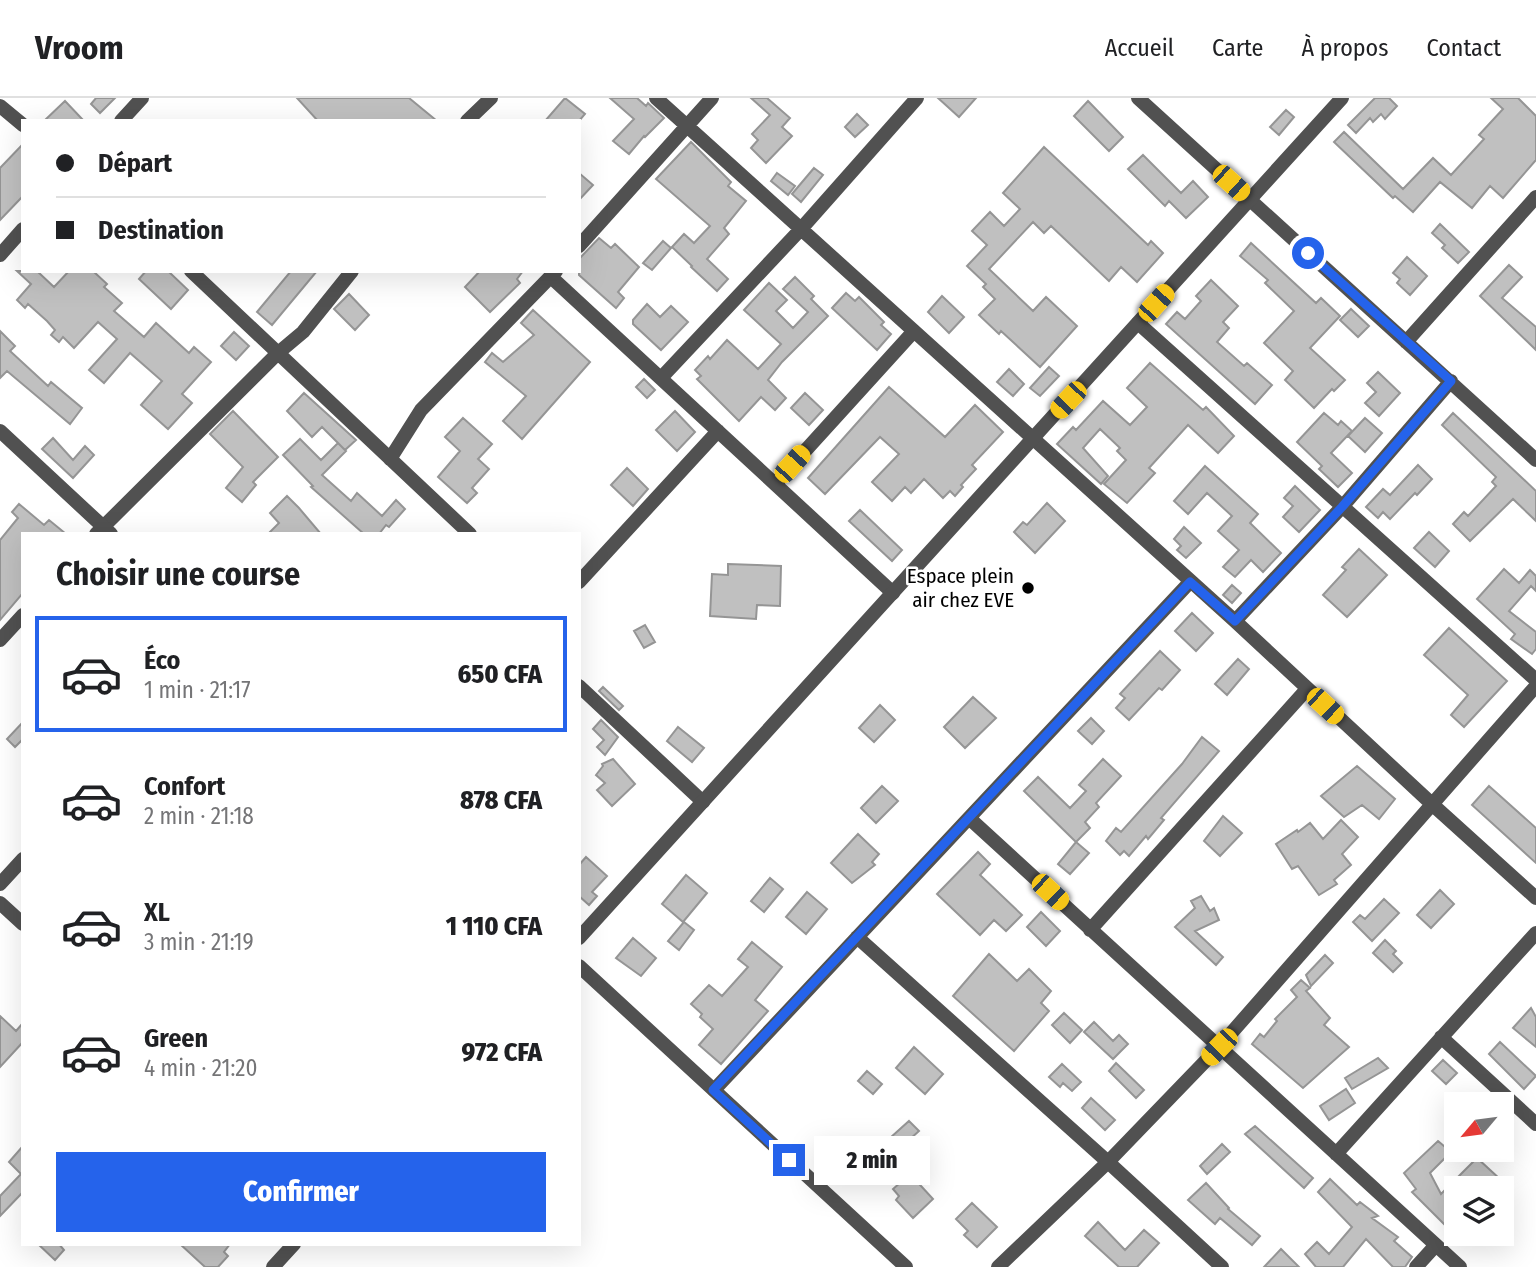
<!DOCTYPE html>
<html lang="fr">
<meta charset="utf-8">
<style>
body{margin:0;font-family:"Fira Sans Condensed",sans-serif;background:#f2f2f2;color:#202124;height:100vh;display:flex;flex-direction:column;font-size:26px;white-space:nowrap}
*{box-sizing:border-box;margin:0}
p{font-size:23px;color:#757577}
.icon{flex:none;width:38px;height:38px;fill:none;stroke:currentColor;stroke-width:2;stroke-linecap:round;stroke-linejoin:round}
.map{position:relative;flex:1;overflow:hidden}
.sheet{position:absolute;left:21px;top:434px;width:560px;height:714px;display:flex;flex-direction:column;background:#fff;border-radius:0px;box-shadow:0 7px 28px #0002}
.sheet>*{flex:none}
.guide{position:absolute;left:21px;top:21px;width:560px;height:154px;border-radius:0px;box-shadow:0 7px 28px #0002;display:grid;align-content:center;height:154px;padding:0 35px;background:#fff}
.needle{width:46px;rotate:241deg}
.fabs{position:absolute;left:1444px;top:994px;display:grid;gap:14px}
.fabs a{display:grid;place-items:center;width:70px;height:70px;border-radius:0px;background:#fff;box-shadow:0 7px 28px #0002;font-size:35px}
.end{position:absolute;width:32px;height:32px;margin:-16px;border:9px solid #2563eb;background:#fff;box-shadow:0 0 0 4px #fff}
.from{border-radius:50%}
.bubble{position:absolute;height:49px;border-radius:0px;background:#fff;box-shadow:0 7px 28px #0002;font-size:23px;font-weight:800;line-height:49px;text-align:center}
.car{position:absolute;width:21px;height:42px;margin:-21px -10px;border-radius:9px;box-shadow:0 0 5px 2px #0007;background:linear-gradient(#f5c518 24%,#345 0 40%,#f5c518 0 76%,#345 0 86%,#f5c518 0)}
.guide b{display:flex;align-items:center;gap:24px;height:66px;font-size:26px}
.guide b+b{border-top:2px solid #e0e0e0}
.guide i{width:18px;height:18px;background:#202124}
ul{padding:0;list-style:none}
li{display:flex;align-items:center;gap:21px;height:116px;margin:0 14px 10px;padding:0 21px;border:4px solid transparent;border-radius:0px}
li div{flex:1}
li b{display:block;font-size:26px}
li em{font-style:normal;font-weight:800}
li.on{border-color:#2563eb}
li>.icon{width:63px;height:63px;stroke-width:1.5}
h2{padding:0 35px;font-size:32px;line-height:84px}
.action{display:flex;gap:14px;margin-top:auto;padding:14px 35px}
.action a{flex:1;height:80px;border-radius:0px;background:#2563eb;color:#fff;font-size:28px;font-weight:800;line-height:80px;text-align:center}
header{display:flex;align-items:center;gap:42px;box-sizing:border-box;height:98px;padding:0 35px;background:#fff;border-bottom:2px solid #e0e0e0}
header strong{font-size:33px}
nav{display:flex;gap:38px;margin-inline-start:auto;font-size:24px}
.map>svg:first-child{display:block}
.building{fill:#c0c0c0;stroke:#959595;stroke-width:2}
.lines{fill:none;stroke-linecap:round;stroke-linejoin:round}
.minor{stroke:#515151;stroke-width:14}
.tertiary{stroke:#515151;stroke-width:14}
.route{stroke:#2563eb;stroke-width:9}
.poi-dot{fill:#000;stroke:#fff;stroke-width:2.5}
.labels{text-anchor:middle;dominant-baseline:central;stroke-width:5;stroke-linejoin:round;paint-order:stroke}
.poi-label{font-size:21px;fill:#000;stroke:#fff;text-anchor:end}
</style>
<header>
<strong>Vroom</strong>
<nav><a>Accueil</a><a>Carte</a><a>À propos</a><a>Contact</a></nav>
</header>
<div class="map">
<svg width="1536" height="1169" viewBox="0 0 1536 1169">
<rect width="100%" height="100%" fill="#fff"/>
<!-- building -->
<path class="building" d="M96 0H115L100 15 91 6Z
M297 0H409L437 23H318Z
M565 0 585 16 579 23H545Z
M610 0H637L646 8 648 5 664 20 645 39 644 38 629 56 613 43 634 21Z
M751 0H767L790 20 782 29 792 38 766 65 751 50 758 42 752 36 770 17Z
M938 0H976L959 19Z
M1375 0H1389L1397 8 1385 21 1381 16 1373 24 1370 20 1356 35 1348 27Z
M1491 0H1518L1536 18V62L1503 100 1490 88 1472 110 1440 84 1413 114 1395 98 1393 100 1334 44 1344 34 1403 91 1433 60 1451 77 1484 41 1479 37 1503 11Z
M65 3 84 23H44Z
M1088 3 1123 39 1109 53 1074 18Z
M1286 12 1294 19 1279 37 1270 29Z
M857 16 868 27 855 39 845 29Z
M691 44 731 84 728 88 746 103 724 130 729 136 707 161 728 181 717 193 691 169 692 168 672 149 684 136 694 145 710 128 656 81Z
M23 46V98L0 122V70Z
M1044 49 1148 147 1151 143 1163 155 1137 184 1121 169 1109 183 1051 128 1044 135 1033 124 989 171 1033 213 1046 199 1077 228 1040 269 1001 233 999 236 979 217 995 201 983 189 986 186 967 168 987 147 972 133 990 114 1004 128 1020 111 1003 95Z
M1143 57 1181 95 1193 83 1208 99 1186 120 1169 103 1165 108 1128 71Z
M814 70 823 77 801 104 792 96Z
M579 75 593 87 579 102Z
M777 75 795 88 788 97 771 83Z
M1440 126 1469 154 1458 165 1442 150 1445 147 1432 135Z
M599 140 611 150 615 146 639 169 618 194 624 200 616 210 579 177V161Z
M663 143 671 150 652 172 643 165Z
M1251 145 1316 205 1321 200 1340 218 1310 250 1345 282 1334 293 1332 291 1314 310 1285 282 1293 273 1264 245 1294 213 1265 185 1268 182 1240 158Z
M1407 159 1427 178 1410 197 1397 185 1400 181 1393 175Z
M1509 167 1522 179 1502 200 1536 229V252L1480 198Z
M17 173H37L54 189 69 173H93L107 186 104 189 122 205 114 213 144 239 156 225 189 255 194 249 211 264 182 296 192 305 168 331 141 307 162 283 130 255 104 285 89 272 117 241 98 224 74 250 63 239 59 244 51 237 55 232 47 223 28 206 25 210 17 202 31 186Z
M146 173H168L188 192 171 211 139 181Z
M291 173H317L272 227 257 214Z
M480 173H523L517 181 520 185 490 214 465 189Z
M795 179 814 198 811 201 828 218 782 264 768 282 786 300 775 312 761 299 739 323 697 281 701 278 695 272 708 258 710 261 727 242 758 271 781 246 744 212 769 185 787 202 776 213 793 230 808 214 783 191Z
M1211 182 1238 208 1223 224 1229 230 1217 244 1244 268 1247 265 1272 287 1255 306 1166 226 1177 214 1185 221 1201 203 1196 198Z
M846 195 855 203 859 199 884 224 881 227 891 236 877 252 832 210Z
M349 196 369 217 355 232 334 211Z
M942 198 964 219 949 235 928 214Z
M647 206 660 219 671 208 688 224 661 252 633 226V222Z
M1351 211 1369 228 1358 239 1340 222Z
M533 212 590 264 522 341 503 323 526 298 485 264 492 255 503 264 534 237 521 225Z
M0 233 15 248 10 253 48 288 51 284 82 310 70 326 7 273 0 280Z
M234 234 249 248 236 262 221 248Z
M1150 265 1203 312 1206 309 1234 338 1218 355 1188 327 1149 370 1155 375 1127 405 1104 386 1126 362 1117 353 1120 350 1100 331 1083 350 1108 378 1101 386 1057 346 1073 329 1076 332 1103 303 1130 327 1147 309 1127 290Z
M1049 269 1059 278 1040 298 1030 290Z
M1009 271 1024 286 1013 298 997 284Z
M1378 274 1400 295 1379 318 1365 305 1376 294 1367 285Z
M644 281 655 292 647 300 636 289Z
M889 289 945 339 975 307 1003 334 972 367 976 371 961 387 963 389 955 398 950 393 943 400 924 381 911 395 905 389 892 403 872 384 899 356 880 339 825 396 808 380Z
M304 295 356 342 345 352 322 329 312 339 287 313Z
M805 295 823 312 809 327 791 310Z
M233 313 278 359 253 384 256 387 242 404 226 390 243 369 210 336Z
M675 313 695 334 677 353 656 332Z
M1324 315 1338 327 1341 323 1352 333 1331 355 1352 375 1338 389 1319 371 1322 368 1297 344Z
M1453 315 1536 393V423L1513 401 1470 443 1453 426 1464 414 1468 418 1496 388 1492 384 1496 379 1442 327Z
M463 320 492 346 478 361 489 371 472 390 477 395 467 405 438 379 460 353 445 339Z
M1365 320 1382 335 1365 354 1348 338Z
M53 340 73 362 85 348 94 357 73 380 42 351Z
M300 341 321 362 338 345 346 353 322 377 351 403 357 395 382 418 396 402 405 411 389 429 386 427 379 436H364L311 389 313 388 283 357Z
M1418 367 1432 381 1417 397 1415 395 1390 421 1383 414 1378 420 1366 409 1383 391 1390 397Z
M1205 368 1258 416 1250 425 1281 455 1263 474 1251 462 1235 479 1223 469 1239 452 1218 433 1232 418 1207 395 1188 416 1174 403Z
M627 370 648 391 633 408 611 387Z
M1295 388 1320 412 1299 434 1283 419 1293 408 1284 400Z
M287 398 299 410 321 436H268L279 425 270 415Z
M1047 405 1065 423 1035 455 1014 434 1023 424 1027 427Z
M19 406 44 427 49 422 66 436H23V495L0 522V442L18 420 12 414Z
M860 412 902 452 892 463 849 423Z
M1184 429 1201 445 1186 460 1177 452 1181 448 1174 441Z
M1429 434 1449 453 1435 469 1414 450Z
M1359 451 1387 477 1347 519 1323 497 1346 472 1342 469Z
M728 466 781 468 780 508 757 507 756 521 710 518 712 476 728 477Z
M1504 471 1519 485 1530 472 1536 478V493L1531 488 1509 513 1536 534V551L1532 556 1511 541 1515 536 1477 501Z
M1232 487 1241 495 1232 505 1223 497Z
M1192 515 1213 535 1196 553 1175 533Z
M645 527 655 544 644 550 634 533Z
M1449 530 1507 583 1464 629 1451 617 1468 597 1424 557Z
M1160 553 1180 572 1162 592 1159 590 1129 622 1116 610 1125 600 1120 596Z
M1238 561 1249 571 1227 597 1215 586Z
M603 589 623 608 619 612 599 593Z
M973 599 996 620 965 650 944 629Z
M880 607 895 622 874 644 859 630Z
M1091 620 1104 633 1092 646 1078 633Z
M601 622 618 639 605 657 597 649 604 642 593 631Z
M23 624V641L15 649 7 641Z
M678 629 704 650 692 664 667 643Z
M1202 639 1219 653 1161 720 1164 722 1148 741 1146 738 1129 758 1124 753 1120 757 1106 743 1116 730 1121 734 1182 666Z
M613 661 635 686 612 708 597 692 605 685 596 677 603 668 602 666Z
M1103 661 1121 678 1096 705 1099 709 1085 724 1090 730 1076 744 1024 693 1038 679 1070 710 1086 693 1079 687Z
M1357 668 1395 701 1379 721 1362 707 1344 719 1321 698Z
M882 688 898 703 876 725 861 710Z
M1489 688 1536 730V765L1472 707Z
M1223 718 1242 735 1220 758 1204 743Z
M1341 722 1358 739 1342 756 1351 767 1334 782 1337 786 1319 797 1298 768 1292 771 1276 746 1297 732 1298 734 1310 725 1323 741Z
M858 736 879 756 872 764 875 767 852 785 831 765Z
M1076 744 1089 755 1070 776 1058 766Z
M978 754 990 766 980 777 1022 817 1006 833 994 822 980 837 937 796Z
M586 759 607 778 592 794 597 798 589 807 579 798V767Z
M686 777 707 795 683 824 662 806Z
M770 780 783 791 764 814 751 803Z
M1440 792 1454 806 1431 830 1417 817Z
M807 794 827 811 806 836 786 819Z
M1201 798 1210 813 1214 810 1219 822 1195 833 1223 859 1216 867 1175 829 1195 810 1191 803Z
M1384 801 1399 815 1372 843 1353 824 1360 817 1365 821Z
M1041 814 1060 833 1046 848 1027 829Z
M684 824 694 832 679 852 668 843Z
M633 840 656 860 641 878 616 860Z
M1385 842 1396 853 1393 856 1402 865 1393 874 1373 855Z
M752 844 782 869 755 902 768 913 721 966 699 947 713 931 700 919 702 916 691 906 709 887 722 898 748 869 738 861Z
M989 856 1017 883 1029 871 1051 893 1041 905 1049 913 1014 953 953 898Z
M1325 857 1333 865 1311 888 1306 877Z
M1301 882 1310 890 1306 893 1330 920 1324 927 1349 949 1303 990 1252 946 1260 936 1264 939 1277 923 1275 921 1297 899 1291 892Z
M1531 910 1536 919V949L1513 930Z
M1064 915 1082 932 1070 945 1052 927Z
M0 918 16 933 23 925V944L0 969Z
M1094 924 1113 943 1119 937 1128 946 1113 961 1084 934Z
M1500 944 1536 978 1524 991 1489 956Z
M914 949 943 976 925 996 896 970Z
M1378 960 1388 970 1352 991 1345 980Z
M1443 962 1457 975 1446 986 1432 973Z
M1116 965 1144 992 1136 1000 1109 973Z
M1062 966 1081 984 1072 993 1063 985 1060 989 1049 979Z
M867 973 882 986 873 996 858 983Z
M1346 991 1355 1005 1329 1022 1320 1008Z
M1091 1000 1115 1022 1105 1032 1082 1010Z
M909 1023 919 1033 900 1050 890 1040Z
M1255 1028 1313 1080 1304 1090 1245 1036Z
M1438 1043 1451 1054 1430 1075 1441 1096 1477 1060 1501 1082 1492 1090H1456V1138L1412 1094 1416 1091 1404 1075Z
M1222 1046 1230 1054 1207 1076 1200 1068Z
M23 1048V1094L0 1118V1098L21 1076 9 1064Z
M910 1076 933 1101 913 1120 896 1102 899 1098 893 1091Z
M1330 1081 1357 1107 1360 1104 1378 1118 1372 1120 1398 1139 1394 1143 1412 1159 1405 1169H1393L1366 1141 1343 1169H1316L1305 1156 1317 1144 1329 1156 1352 1129 1318 1094Z
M1206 1085 1229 1110 1228 1111 1260 1138 1252 1147 1220 1120 1215 1126 1188 1102Z
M972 1105 997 1129 977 1149 964 1137 968 1133 956 1121Z
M1098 1124 1125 1152 1144 1132 1159 1145 1137 1169H1119L1085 1138Z
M38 1146H59L64 1152 55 1162Z
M180 1146H230L224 1154 228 1158 218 1169H205Z
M1281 1151 1299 1169H1264Z"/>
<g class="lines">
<!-- minor -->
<path class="minor" d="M656 0 1235 523 1433 707 1536 800
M1138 0 1536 362
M0 8 23 27
M467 23 491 0
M579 148 712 0
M191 173 470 436
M551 179 893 495
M1138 225 1536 582
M1406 244 1536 99
M661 280 801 131 917 0
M390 361 421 312 556 173
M775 386 914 233
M96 436 278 255 303 234 352 173
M579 484 718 333
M1235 523 1342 409 1451 283
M0 542 23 517
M579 588 703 704
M969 720 1460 1169
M0 786 23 761
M0 805 23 826
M1090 832 1307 591
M857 839 1108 1064 1222 1169
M1441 939 1536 1026
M714 992 1190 484
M1336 1056 1536 835
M273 1169 294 1146
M998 1169 1108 1064 1219 949 1536 588
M1416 1169 1436 1147"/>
<!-- tertiary -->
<path class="tertiary" d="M121 23 142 0
M0 157 23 131
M0 333 111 436
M579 840 1342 0
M579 868 906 1169"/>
</g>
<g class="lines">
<!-- route -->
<path class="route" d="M789 1062 713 992 1190 484 1235 523 1342 409 1451 283 1308 155"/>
</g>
<!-- markers -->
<circle class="poi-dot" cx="1028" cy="490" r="7"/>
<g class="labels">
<!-- poi labels -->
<g class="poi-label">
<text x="1014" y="478">Espace plein<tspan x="1014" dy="24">air chez EVE</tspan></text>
</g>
</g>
</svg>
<div class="fabs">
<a><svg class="needle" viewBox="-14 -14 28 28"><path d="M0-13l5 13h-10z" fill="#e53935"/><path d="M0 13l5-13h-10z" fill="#757577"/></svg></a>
<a><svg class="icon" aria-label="layers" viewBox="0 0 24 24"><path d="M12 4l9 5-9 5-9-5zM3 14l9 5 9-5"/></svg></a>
</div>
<i class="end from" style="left:1308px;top:155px"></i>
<i class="end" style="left:789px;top:1062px"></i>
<div class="bubble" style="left:814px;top:1038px;width:116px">2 min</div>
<i class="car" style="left:1231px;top:85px;rotate:132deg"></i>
<i class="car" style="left:1156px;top:205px;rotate:42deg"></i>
<i class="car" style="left:1068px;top:302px;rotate:223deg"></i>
<i class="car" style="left:792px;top:366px;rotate:42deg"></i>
<i class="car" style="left:1325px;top:608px;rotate:133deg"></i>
<i class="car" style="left:1050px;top:794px;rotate:133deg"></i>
<i class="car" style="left:1219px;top:949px;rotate:224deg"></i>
<div class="guide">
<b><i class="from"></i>Départ</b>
<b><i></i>Destination</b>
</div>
<section class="sheet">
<h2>Choisir une course</h2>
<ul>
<li class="on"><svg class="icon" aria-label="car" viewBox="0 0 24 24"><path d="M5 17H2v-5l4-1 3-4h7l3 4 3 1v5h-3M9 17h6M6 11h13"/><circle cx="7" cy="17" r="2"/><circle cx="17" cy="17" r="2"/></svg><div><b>Éco</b><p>1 min · 21:17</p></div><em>650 CFA</em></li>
<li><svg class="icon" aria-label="car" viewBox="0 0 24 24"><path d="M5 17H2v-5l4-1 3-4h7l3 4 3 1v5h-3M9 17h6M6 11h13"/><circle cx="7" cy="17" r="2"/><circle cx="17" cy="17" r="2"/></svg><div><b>Confort</b><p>2 min · 21:18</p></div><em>878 CFA</em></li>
<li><svg class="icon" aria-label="car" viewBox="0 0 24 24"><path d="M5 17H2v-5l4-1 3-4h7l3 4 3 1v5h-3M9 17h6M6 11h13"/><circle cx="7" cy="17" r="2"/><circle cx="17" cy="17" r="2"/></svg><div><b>XL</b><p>3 min · 21:19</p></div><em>1 110 CFA</em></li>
<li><svg class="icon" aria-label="car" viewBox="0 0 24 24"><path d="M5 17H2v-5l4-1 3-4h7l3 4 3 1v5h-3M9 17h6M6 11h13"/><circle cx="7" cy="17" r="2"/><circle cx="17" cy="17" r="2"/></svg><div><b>Green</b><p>4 min · 21:20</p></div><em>972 CFA</em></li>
</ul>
<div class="action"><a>Confirmer</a></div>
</section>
</div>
